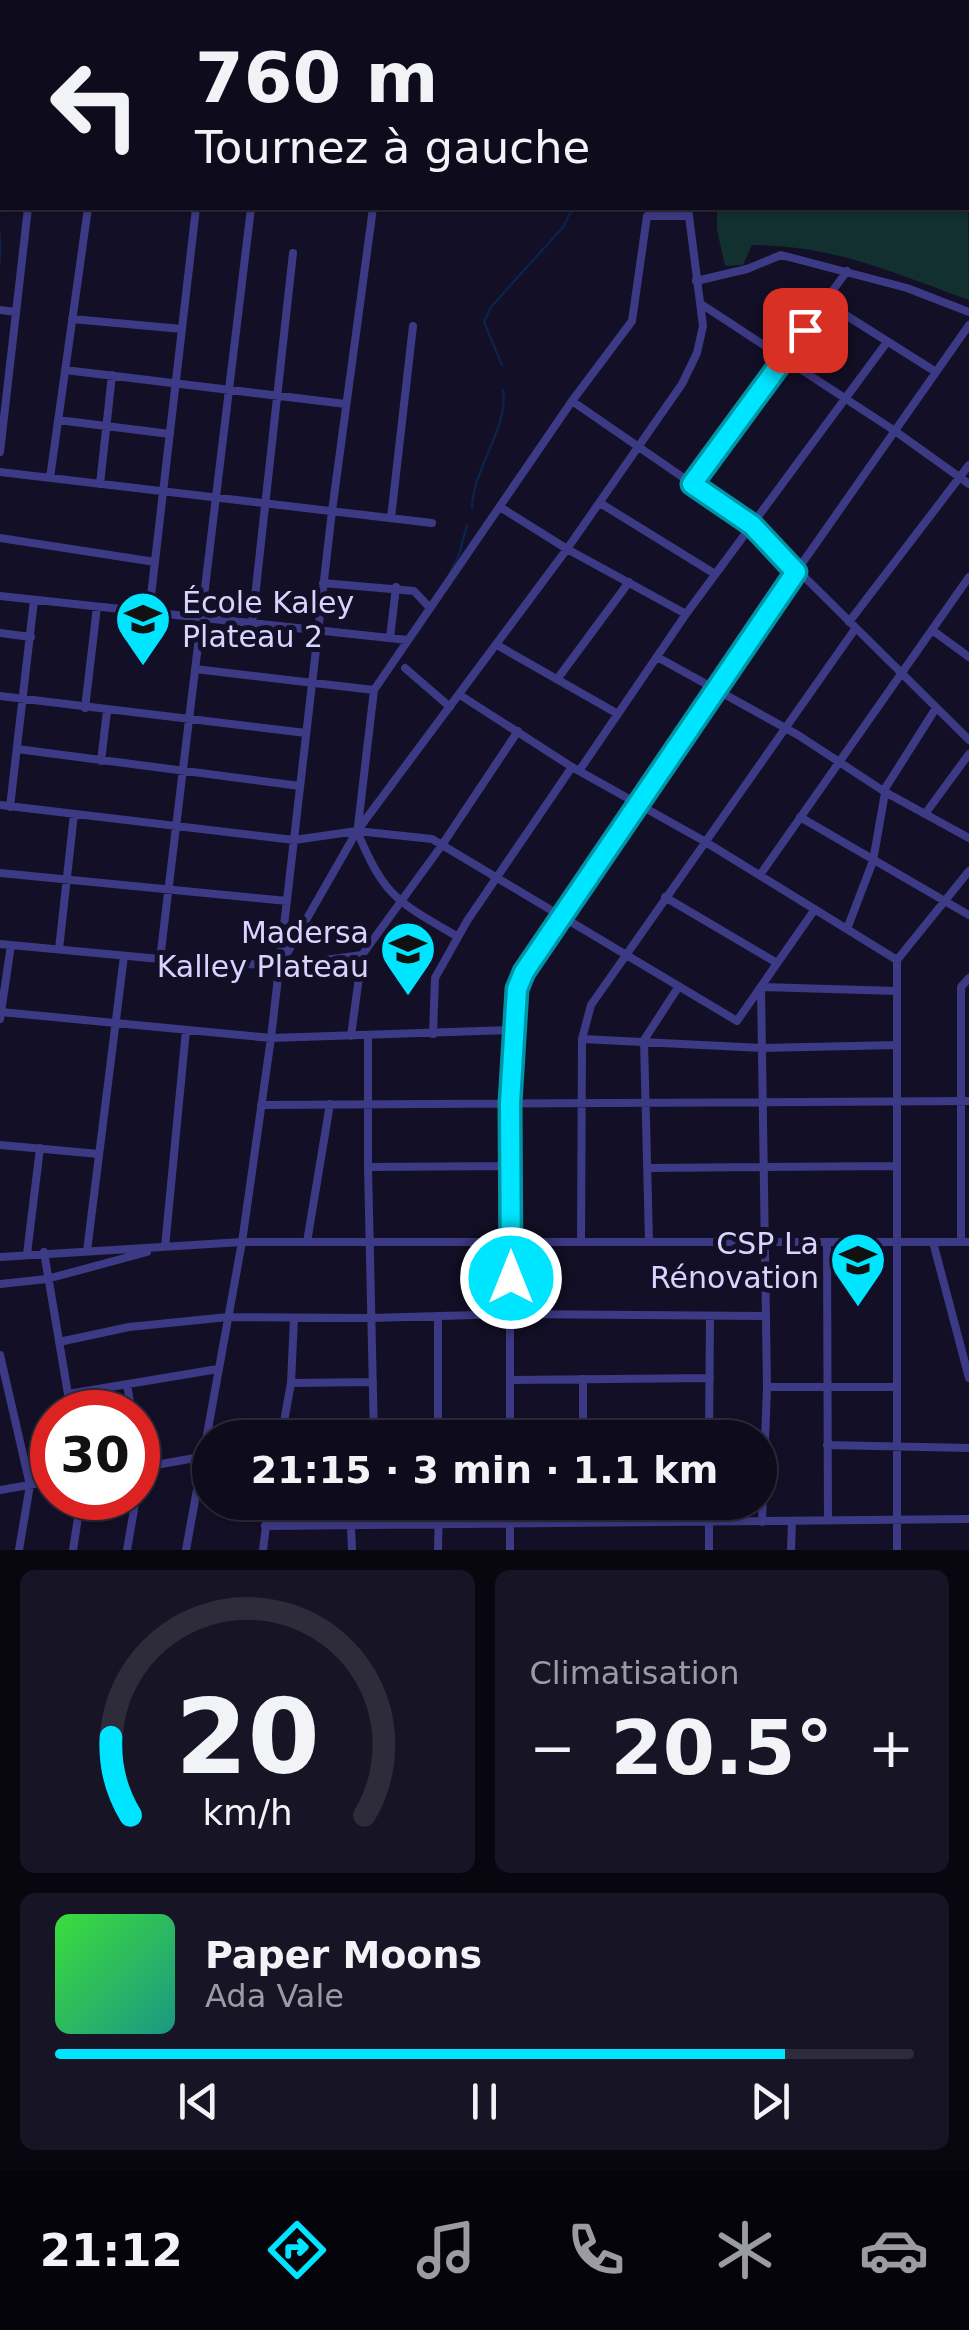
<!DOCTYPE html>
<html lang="fr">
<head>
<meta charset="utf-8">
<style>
  :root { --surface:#0e0b1c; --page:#171425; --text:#f1f3f6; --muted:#9b9ba3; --line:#2e2b3b; --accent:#00e5ff }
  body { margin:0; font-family:"DejaVu Sans",sans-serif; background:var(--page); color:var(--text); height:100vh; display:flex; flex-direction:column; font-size:38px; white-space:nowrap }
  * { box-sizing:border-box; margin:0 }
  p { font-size:32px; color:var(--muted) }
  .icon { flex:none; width:55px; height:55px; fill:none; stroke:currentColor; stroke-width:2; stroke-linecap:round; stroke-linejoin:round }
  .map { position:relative; height:1550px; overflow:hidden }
  .sheet { display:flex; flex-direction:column; gap:20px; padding:20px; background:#08060f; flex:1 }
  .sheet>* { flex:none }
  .hud { position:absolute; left:0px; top:0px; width:970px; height:210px; box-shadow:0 2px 8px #0004,0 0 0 2px var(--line); background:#0e0b1c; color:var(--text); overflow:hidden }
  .speed { position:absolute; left:30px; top:1390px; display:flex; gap:20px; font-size:50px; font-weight:700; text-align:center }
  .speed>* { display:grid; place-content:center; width:130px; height:130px; border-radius:50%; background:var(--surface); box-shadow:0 2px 8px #0004,0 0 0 2px var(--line); line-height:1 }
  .speed .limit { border:15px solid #d22; background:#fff; color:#111 }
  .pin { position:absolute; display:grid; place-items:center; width:85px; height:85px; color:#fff; margin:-42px; border-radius:20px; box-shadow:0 5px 15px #0006 }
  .me { position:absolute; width:110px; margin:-55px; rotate:0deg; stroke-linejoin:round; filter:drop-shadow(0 0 8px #0008) }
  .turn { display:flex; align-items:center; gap:35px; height:210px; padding:0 30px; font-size:45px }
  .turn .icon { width:130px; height:130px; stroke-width:2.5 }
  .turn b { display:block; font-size:70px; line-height:85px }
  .big { font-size:75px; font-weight:800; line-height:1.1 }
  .sheet .card { flex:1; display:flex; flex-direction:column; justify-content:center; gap:15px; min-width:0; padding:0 35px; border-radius:15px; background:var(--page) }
  .sheet .dial { align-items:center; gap:0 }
  .dial svg { height:260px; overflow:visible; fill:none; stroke:var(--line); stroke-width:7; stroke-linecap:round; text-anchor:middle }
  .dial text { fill:var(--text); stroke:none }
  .song { display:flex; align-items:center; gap:30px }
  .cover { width:120px; height:120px; border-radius:15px; background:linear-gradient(135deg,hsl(120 70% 55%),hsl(170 70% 35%)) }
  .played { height:10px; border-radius:5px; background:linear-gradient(90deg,var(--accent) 85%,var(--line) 85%) }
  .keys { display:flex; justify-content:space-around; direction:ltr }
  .heat { display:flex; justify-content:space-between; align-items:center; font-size:55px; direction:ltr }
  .sheet .tiles { flex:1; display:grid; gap:20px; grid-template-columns:1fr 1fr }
  .card:last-child { grid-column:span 2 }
  .trip { position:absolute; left:192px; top:1420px; width:585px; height:100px; border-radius:50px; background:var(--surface); box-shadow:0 2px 8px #0004,0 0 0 2px var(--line); font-weight:800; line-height:100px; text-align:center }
  .dock { display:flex; height:160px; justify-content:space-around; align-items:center; background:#06040b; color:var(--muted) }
  .dock .icon { width:70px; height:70px }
  .dock .current { color:var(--accent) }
  .dock b { font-size:45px; color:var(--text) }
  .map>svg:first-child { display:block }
</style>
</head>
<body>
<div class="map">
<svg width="969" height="1550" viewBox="0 0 969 1550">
  <rect width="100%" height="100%" fill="#130f26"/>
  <path fill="#12302f" d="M968,188l1,112c-76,-27 -135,-55 -217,-55l-9,20 -18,1 -8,-36v-22h251z"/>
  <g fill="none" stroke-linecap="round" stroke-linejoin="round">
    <path stroke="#0c2248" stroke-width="2.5" d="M857,0l1,2
      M119,2l2,-2
      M355,2l2,-2
      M656,2l2,-2
      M947,2l1,-2
      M0,81l2,-1
      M968,126l1,1
      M0,234v28
      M502,365l-18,-43 7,-15 72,-80 10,-19
      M472,508c1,-40 37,-81 31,-118
      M449,575l10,-20 8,-30"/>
    <path stroke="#3d3a85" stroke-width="8" d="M668,0v2
      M51,2v-2
      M220,2l1,-2
      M280,2v-2
      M401,2v-2
      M0,54l2,1
      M696,281l51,-12 34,-14 126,33 62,24
      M825,302l111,70
      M701,304l194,127 74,53
      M0,310l16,2
      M72,319l110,10
      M65,370l281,34
      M572,401l180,124 217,215
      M58,420l112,14
      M0,452l28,-244
      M0,472l432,51
      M50,478l38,-270
      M100,484l12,-109
      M692,484l155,-213
      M600,503l115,71
      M500,507l67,42 119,65
      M391,518l22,-192
      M0,538l155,24
      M323,583l91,8 16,17
      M0,596l408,44
      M149,613l47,-405
      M849,622l120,-157
      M252,624l41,-371
      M932,630l37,27
      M0,633l31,4
      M390,638l6,-51
      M497,645l121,69
      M659,658l139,77 87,57 84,46
      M405,668l45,39
      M195,669l179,21
      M558,678l71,-96
      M460,695l112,72 132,74 193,119
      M0,696l306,37
      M85,708l12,-101
      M17,749l283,37
      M101,761l6,-50
      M579,771l107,-157 201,-272
      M0,805l294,35 63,-9c28,67 40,70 101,106
      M10,807l24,-207
      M925,814l44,-60
      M800,817l169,98
      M358,826l16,-136 198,-289 60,-80 15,-105h41
      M357,831l75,8 305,182 78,-112
      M0,873l287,28
      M760,875l209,-298
      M665,897l112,66
      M847,929l26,-68 13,-74 50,-79
      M0,944l160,15 120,7 82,-11
      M59,949l15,-135
      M160,959l91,-751
      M282,962l75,-131 210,-282 115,-165 15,-31 6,-27 -15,-118
      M1,1012l270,26 241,-8
      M0,1019l11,-74
      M433,1034l2,-56 32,-57 105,-154
      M351,1036l11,-81 80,-110 76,-114
      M368,1037v130l6,271
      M582,1039l180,9 135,-3
      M261,1105l708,-4
      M0,1145l99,9
      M368,1167l143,-1
      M648,1168l249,-2
      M307,1242l23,-138
      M581,1242l1,-203 9,-34 264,-376
      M649,1242l-5,-202 35,-54
      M827,1242l1,279
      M933,1242l36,136
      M961,1242v-255l8,-9
      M165,1247l21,-217
      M87,1251l37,-295
      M44,1252l27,160
      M27,1254l13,-106
      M0,1257l242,-15h727
      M0,1284l47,-5 100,-27
      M438,1316v122
      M59,1342l70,-15 99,-10 142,1 141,-4 255,2
      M0,1355l30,130 -11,65
      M583,1379v59
      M511,1380l199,-2
      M291,1383l82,-1
      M127,1385l5,27
      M767,1387h130
      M68,1394l150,-25
      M281,1438l10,-55 3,-65
      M510,1438v-335l4,-100 6,-23 276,-408 173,-247
      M709,1438l1,-121
      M138,1444l4,23 -4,23
      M827,1445l142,3
      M138,1468l63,-11
      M0,1490l52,-9
      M376,1502v23
      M510,1502v48
      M583,1502v20
      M762,1522l5,-135 -6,-400 136,4
      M265,1526l704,-7
      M351,1526l1,24
      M73,1550l8,-52
      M127,1550l9,-52
      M186,1550l56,-308 29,-204 61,-527 41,-303
      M263,1550l6,-48
      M438,1550l1,-48
      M709,1550v-48
      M791,1550l1,-29
      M897,1550v-590l72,-89"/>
  </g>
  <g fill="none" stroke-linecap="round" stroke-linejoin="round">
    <g stroke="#0095a6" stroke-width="25">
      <path id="route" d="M511,1278l-1,-175 7,-114 7,-17 272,-400 -44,-47 -60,-41 113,-154"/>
    </g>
    <use href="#route" stroke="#00e5ff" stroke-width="18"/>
  </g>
  <defs>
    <g id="school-pin" transform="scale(2.875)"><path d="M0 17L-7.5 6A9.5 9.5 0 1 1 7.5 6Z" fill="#00e5ff" stroke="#130f26"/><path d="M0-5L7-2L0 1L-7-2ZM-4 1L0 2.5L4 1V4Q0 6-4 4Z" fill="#111"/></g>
  </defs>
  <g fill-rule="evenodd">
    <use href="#school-pin" x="143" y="619"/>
    <use href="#school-pin" x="408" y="949"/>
    <use href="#school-pin" x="858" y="1260"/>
  </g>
  <g text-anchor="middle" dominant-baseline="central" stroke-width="10" stroke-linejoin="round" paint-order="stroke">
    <g font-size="30" fill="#d9d4ff" stroke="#130f26" text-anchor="end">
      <text x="182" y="602" text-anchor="start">École Kaley<tspan x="182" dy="34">Plateau 2</tspan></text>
      <text x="369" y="932">Madersa<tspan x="369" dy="34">Kalley Plateau</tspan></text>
      <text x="819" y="1243">CSP La<tspan x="819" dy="34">Rénovation</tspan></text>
    </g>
  </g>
</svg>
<div class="speed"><div class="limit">30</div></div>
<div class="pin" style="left:805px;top:330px;background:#d93025"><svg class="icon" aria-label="arrive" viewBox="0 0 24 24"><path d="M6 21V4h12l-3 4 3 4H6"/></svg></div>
<svg class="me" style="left:511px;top:1278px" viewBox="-20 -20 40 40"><circle r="17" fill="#00e5ff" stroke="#fff" stroke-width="3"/><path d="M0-11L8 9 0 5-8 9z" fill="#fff"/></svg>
<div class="trip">21:15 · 3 min · 1.1 km</div>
<div class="hud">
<div class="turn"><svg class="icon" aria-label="left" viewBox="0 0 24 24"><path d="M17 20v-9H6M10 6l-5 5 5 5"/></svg><div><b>760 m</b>Tournez à gauche</div></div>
</div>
</div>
<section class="sheet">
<div class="tiles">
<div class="card dial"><svg viewBox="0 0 100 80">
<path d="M14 69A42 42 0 1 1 86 69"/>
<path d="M14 69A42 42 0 0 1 8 45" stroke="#00e5ff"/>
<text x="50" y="56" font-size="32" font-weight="700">20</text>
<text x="50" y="72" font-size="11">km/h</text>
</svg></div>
<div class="card"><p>Climatisation</p>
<div class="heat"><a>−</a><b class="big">20.5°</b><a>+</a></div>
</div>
<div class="card">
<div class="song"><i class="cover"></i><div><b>Paper Moons</b><p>Ada Vale</p></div></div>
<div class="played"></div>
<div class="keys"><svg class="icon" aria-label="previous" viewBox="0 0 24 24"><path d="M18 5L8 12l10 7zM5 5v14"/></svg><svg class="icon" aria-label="pause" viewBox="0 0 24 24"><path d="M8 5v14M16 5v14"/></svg><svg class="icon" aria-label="next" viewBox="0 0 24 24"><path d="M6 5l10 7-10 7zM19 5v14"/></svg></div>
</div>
</div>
</section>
<nav class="dock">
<b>21:12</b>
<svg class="icon current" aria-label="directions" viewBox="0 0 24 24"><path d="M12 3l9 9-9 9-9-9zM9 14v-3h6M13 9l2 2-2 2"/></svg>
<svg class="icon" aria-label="music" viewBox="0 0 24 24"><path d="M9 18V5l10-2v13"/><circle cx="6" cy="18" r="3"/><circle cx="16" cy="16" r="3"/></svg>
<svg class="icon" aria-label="phone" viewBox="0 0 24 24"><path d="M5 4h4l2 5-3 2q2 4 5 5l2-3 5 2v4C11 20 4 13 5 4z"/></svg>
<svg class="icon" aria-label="climate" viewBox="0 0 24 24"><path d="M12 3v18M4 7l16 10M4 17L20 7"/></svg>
<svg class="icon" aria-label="car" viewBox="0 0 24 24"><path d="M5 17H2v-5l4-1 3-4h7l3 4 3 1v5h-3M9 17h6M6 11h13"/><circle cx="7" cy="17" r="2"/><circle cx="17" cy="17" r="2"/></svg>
</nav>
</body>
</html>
